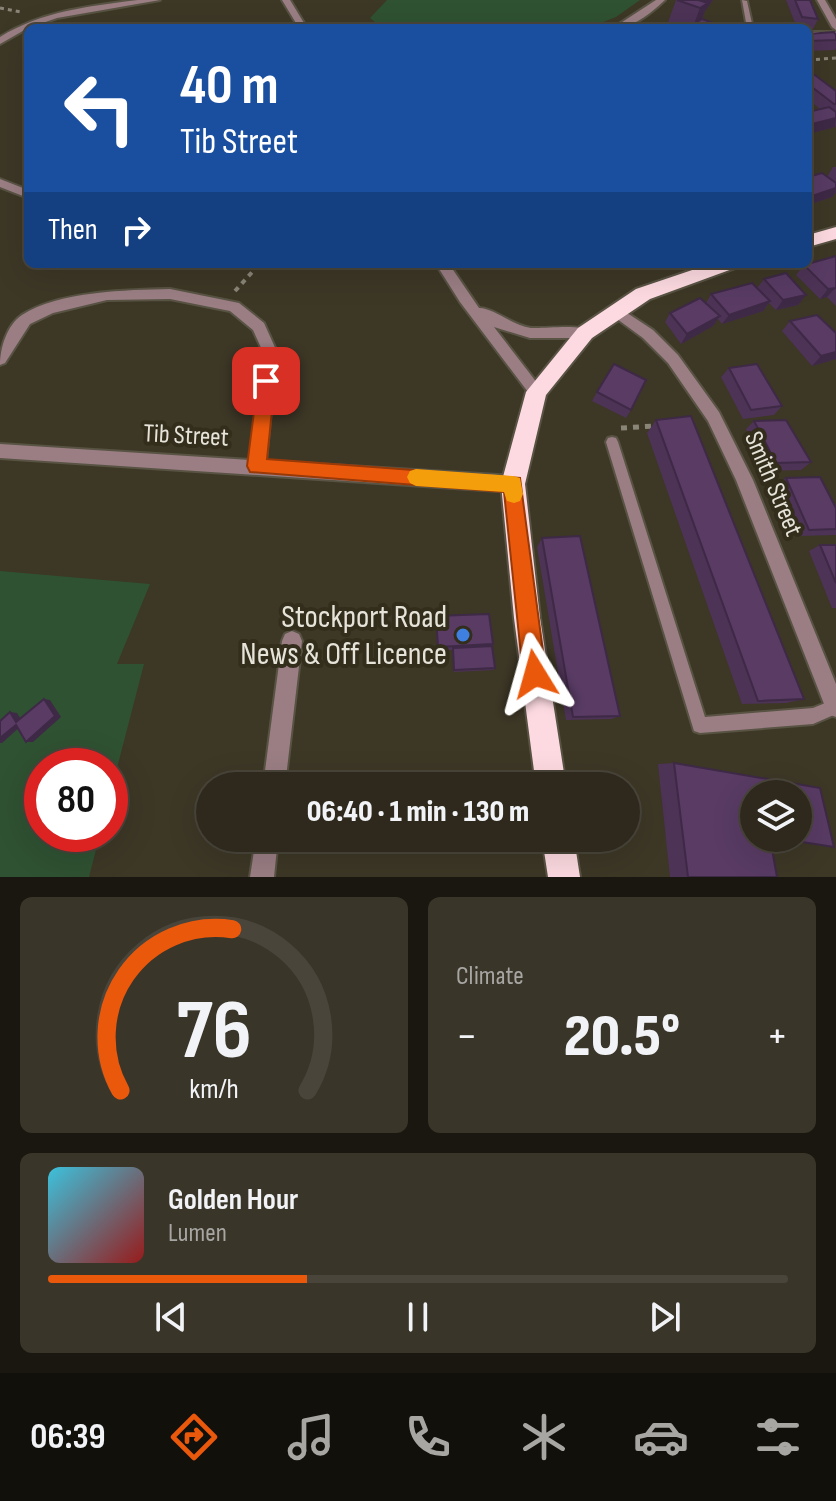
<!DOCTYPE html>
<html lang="en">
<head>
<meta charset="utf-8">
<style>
  :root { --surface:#2e291c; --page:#3a3529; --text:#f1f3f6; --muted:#a7a6a3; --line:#49453b; --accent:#ea580c }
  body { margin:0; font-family:"Sofia Sans Condensed",sans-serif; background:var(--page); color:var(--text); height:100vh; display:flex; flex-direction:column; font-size:30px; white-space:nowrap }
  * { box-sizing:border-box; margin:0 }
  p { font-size:26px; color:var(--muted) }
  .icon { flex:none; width:44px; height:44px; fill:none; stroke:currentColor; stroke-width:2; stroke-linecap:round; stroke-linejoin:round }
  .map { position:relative; height:877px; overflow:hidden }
  .panel { display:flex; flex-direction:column; gap:20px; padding:20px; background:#19170f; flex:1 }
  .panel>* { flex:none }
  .banner { position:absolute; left:24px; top:24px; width:788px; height:244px; border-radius:12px; box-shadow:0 8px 32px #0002,0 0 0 2px var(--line); background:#1a4fa0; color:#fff; overflow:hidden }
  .tools { position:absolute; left:740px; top:780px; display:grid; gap:16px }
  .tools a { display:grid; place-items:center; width:72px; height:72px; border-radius:50%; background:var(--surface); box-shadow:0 8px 32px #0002,0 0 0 2px var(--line); font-size:40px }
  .speed { position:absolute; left:24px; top:748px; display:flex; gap:16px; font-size:40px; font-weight:700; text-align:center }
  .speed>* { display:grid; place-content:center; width:104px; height:104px; border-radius:50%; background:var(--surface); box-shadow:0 8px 32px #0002,0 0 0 2px var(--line); line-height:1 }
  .speed .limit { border:12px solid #d22; background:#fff; color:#111 }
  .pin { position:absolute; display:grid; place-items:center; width:68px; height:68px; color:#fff; margin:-34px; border-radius:16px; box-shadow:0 4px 12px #0006 }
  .me { position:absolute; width:88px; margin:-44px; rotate:352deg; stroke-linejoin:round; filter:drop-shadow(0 0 6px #0008) }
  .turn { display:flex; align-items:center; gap:28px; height:168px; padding:0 24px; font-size:36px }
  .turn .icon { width:104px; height:104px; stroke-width:2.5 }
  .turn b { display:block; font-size:56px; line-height:68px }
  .then { display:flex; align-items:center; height:76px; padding:0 24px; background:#0003; gap:16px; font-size:30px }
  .big { font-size:60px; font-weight:800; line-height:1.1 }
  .panel .card { flex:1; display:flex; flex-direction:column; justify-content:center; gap:12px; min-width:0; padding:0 28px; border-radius:12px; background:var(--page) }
  .panel .dial { align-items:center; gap:0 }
  .dial svg { height:208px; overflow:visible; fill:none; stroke:var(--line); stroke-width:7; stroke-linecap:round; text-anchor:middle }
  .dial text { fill:var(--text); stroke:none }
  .song { display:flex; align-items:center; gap:24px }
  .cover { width:96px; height:96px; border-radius:12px; background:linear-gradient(135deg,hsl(190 70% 55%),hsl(0 70% 35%)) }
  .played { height:8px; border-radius:4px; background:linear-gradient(90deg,var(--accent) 35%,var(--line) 35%) }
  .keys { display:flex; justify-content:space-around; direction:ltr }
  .heat { display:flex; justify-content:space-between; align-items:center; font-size:44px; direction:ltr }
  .panel .tiles { flex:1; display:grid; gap:20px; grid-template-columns:1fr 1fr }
  .card:last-child { grid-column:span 2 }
  .trip { position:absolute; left:196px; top:772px; width:444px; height:80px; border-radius:40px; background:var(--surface); box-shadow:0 8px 32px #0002,0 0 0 2px var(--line); font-weight:800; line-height:80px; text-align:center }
  .menu { display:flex; height:128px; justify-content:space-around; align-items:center; background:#12100b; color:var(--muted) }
  .menu .icon { width:56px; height:56px }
  .menu .active { color:var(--accent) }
  .menu b { font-size:36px; color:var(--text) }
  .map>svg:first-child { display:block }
</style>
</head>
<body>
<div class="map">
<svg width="836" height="877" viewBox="0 0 836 877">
  <rect width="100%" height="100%" fill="#3d3726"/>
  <path fill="#2f5232" d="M387,0h253l-24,17 -28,11h-206l-12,-10z
    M0,571l150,13 -33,80h27l-34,131v-29h-68v68h58l-11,43h-89z"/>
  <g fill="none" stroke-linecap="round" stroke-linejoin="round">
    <g stroke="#585343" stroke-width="4">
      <path id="service" d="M742,0l5,1 6,27h-6z
        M808,32h28v4h-28z
        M612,437l4,1 2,4 87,275 108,-9 22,-9 1,15 -23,10 -113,9 -6,-2 -88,-289 2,-4z"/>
    </g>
    <g stroke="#585343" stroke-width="4">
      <path id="minor" d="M138,0h22l-103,18 -29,10 -28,16v-7c42,-26 90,-31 138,-37z
        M282,0h8l17,28h-8z
        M656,0h9c-15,14 -32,28 -52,28z
        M817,0h8l11,19v11l-4,-3z
        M0,179l28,11v8l-28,-11z
        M436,264h13l30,44c15,0 32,17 52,20 16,1 52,-5 61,5l-7,5h-55l-36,-11 50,65 -8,6 -5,-2 -71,-94z
        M170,289l69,14 25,20 13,29 -11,109 247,15 6,3 2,5 -2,5 -6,3 -513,-34v-14l250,16 13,-108 -10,-22 -23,-19 -60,-12 -63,1 -54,13 -23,11 -25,39 -5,2c0,-17 7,-40 22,-50 37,-24 105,-25 148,-26z
        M618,307l35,23 25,25 41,57 34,68 83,204v33l-8,-3 -92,-234 -28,-59 -40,-58 -25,-25 -30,-22 -2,-4 2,-4z
        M292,631l7,3 3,7 -17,145h-22l19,-145 3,-7z
        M256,838h22l-4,39h-24z"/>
    </g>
    <g stroke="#585343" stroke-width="4">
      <path id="trunk" d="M836,227v12l-28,8v-12z
        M710,264h28l-3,4 -85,31 -58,39 -46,57 -21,89 15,134 26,168h-30l-22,-168 -13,-134 25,-92 52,-64 58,-39z
        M542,838h32l6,39h-32z"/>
    </g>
    <path stroke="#898577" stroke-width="3" stroke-dasharray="4 4" stroke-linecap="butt" d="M0,8l21,4
      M808,60l28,-2"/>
    <path stroke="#898577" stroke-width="4" stroke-dasharray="5 5" stroke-linecap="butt" d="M235,291l20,-22 -3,-5"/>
    <path stroke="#898577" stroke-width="5" stroke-dasharray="6 6" stroke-linecap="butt" d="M621,428l34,-2"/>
    <use href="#service" fill="#9a7e84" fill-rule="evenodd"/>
    <use href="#minor" fill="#9a7e84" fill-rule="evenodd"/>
    <use href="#trunk" fill="#fddae1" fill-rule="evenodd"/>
  </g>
  <path fill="#4d3356" d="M676,0h37l-8,11 -3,8 25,9h-53l-7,-3z
    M786,0h24l8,19 -5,10 -16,-1z
    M808,34l28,1v13l-1,2 -27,1z
    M808,70l28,21v34l-1,2 -27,7v-22l12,-3 -12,-10z
    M833,167h3v25l-4,5 -24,8v-28h19z
    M836,256v50l-9,-9 -7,2 -24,-24 8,-10z
    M764,279l42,16 -8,10 -22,5 -7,-7 -6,8 -41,13 -4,-5 -5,7 -32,18 -16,-22 5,-9 36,-10 5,-9 46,-6z
    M790,321l46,12v26l-24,7 -30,-35z
    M729,368l53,38 -8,9 -31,4 -22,-42z
    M597,392l34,18 -5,8 -34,-17z
    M656,420l148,279 -18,4 -44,1 -95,-271z
    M754,421l57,41 -10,8 -34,1 -21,-42z
    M786,478l50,30v27l-37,1 -23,-50z
    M542,538l78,178 -9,3 -45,1 -29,-173z
    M820,545h16v63h-4l-23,-57z
    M436,616l57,28 -1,2 3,22 -2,2 -39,2 -2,-22 -15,1z
    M674,763l80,31 23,83h-107l-12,-113z"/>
  <path fill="#3e2946" d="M697,0h16l-8,11 -6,15 -5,-2 6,-16z
    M836,118l-1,9 -27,7v-9z
    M836,188v4l-4,5 -24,8 1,-8z
    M836,287l-9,10 -7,2 8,-10z
    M806,295l-8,10 -22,5 7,-10z
    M770,301l-7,10 -41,13 7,-9z
    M720,316l-7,10 -32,18 6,-10z
    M836,352v7l-24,7 9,-10z
    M44,699l6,1 11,17 -28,25h-7z
    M10,712l7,1 6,10 -7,-1z
    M16,725h6l-20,18h-2v-5z"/>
  <path fill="#593b64" stroke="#3e2946" stroke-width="2" d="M677,0h21l10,3 -8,5z
    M795,0h15l8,19 -16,-2z
    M702,19l25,9h-22l-11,-4z
    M834,32l2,3v5l-28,1v-7z
    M808,70l28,21v13h-2l-26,-20z
    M829,107l7,5v6l-28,7v-13z
    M822,173l14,10v5l-27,9 -1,-20z
    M836,256v32l-8,1 -24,-24z
    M786,273l20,22 -23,5 -19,-21z
    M752,283l18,18 -41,14 -18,-21z
    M700,298l20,18 -33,18 -17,-21z
    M817,315l19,18v19l-15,4 -31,-35z
    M614,364l32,16 -15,30 -34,-18z
    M757,364l25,42 -31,4 -22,-42z
    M691,416l113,283 -46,2 -102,-281z
    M786,420l25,42 -35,1 -22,-42z
    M820,477l16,31v21l-27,1 -23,-52z
    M580,536l40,180 -47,1 -31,-179z
    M820,545h16v38z
    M489,614l4,30 -55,3 -2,-31z
    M492,646l3,22 -41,2 -1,-22z
    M44,699l11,17 -29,26 -10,-17 -16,13v-17l10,-9 6,10z
    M674,763l146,25 14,59 -57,-9h21v-44h-44v44h16l7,39h-89z"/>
  <path fill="#ea580c" stroke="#983908" stroke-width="2" d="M266,374l9,7 -8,78 253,19 26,196 -3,8 -8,3 -8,-3 -4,-8 -19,-182 -254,-20 -3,-6 11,-85z"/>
  <path fill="#f59e0b" d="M416,469l97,7 7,2 3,16 -3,7 -6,2 -7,-2 -3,-9 -88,-6 -6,-3 -3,-6 3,-6z"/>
  <circle fill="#3f7fe0" stroke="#332d1c" stroke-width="3" cx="463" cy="635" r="8"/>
  <g text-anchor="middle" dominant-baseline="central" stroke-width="8" stroke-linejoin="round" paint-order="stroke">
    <g font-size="26" fill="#e6e3d9" stroke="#332d1c">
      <text transform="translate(186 436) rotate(3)">Tib Street</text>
      <text transform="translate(773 484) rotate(67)">Smith Street</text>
    </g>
    <g font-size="32" fill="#e6e3d9" stroke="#332d1c" text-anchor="end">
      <text x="447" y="617">Stockport Road<tspan x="447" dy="37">News &amp; Off Licence</tspan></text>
    </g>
  </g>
</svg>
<div class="tools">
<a><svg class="icon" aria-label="layers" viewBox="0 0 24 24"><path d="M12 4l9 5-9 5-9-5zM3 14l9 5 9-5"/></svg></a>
</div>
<div class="speed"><div class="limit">80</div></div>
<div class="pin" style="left:266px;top:381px;background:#d93025"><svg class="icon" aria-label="arrive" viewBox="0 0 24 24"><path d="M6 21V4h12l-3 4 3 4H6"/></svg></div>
<svg class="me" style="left:535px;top:674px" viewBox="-20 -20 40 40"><path d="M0-17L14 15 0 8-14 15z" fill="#ea580c" stroke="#fff" stroke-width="4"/></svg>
<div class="trip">06:40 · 1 min · 130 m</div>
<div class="banner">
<div class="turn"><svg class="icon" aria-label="left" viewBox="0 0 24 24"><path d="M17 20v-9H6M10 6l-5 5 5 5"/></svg><div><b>40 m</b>Tib Street</div></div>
<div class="then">Then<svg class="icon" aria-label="right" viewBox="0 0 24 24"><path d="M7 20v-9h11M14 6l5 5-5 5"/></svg></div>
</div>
</div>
<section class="panel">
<div class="tiles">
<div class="card dial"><svg viewBox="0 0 100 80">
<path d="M14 69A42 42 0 1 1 86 69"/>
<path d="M14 69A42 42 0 0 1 57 7" stroke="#ea580c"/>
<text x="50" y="56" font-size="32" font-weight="700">76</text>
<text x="50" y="72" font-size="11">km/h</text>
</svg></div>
<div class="card"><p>Climate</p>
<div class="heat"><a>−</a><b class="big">20.5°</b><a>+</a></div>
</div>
<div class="card">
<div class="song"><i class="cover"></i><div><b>Golden Hour</b><p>Lumen</p></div></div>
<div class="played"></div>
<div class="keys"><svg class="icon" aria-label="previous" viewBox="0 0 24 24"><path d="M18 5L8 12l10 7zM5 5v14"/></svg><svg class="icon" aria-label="pause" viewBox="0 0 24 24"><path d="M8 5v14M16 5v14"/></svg><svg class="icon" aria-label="next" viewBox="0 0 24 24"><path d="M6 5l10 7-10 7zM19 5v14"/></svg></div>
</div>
</div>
</section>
<nav class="menu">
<b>06:39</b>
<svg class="icon active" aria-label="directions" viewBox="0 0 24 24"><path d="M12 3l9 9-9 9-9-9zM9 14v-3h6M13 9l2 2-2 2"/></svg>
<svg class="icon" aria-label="music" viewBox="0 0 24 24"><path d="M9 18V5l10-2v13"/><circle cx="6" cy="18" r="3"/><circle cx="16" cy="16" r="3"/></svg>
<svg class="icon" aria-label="phone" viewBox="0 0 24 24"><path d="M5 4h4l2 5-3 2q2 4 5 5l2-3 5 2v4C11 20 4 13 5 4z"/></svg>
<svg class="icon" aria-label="climate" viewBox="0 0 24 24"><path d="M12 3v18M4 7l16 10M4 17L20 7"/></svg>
<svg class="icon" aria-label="car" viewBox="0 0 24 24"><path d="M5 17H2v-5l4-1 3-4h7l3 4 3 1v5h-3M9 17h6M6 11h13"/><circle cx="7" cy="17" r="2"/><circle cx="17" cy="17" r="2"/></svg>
<svg class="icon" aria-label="filters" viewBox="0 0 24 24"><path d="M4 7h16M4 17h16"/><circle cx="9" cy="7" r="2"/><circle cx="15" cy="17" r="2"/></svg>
</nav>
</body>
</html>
